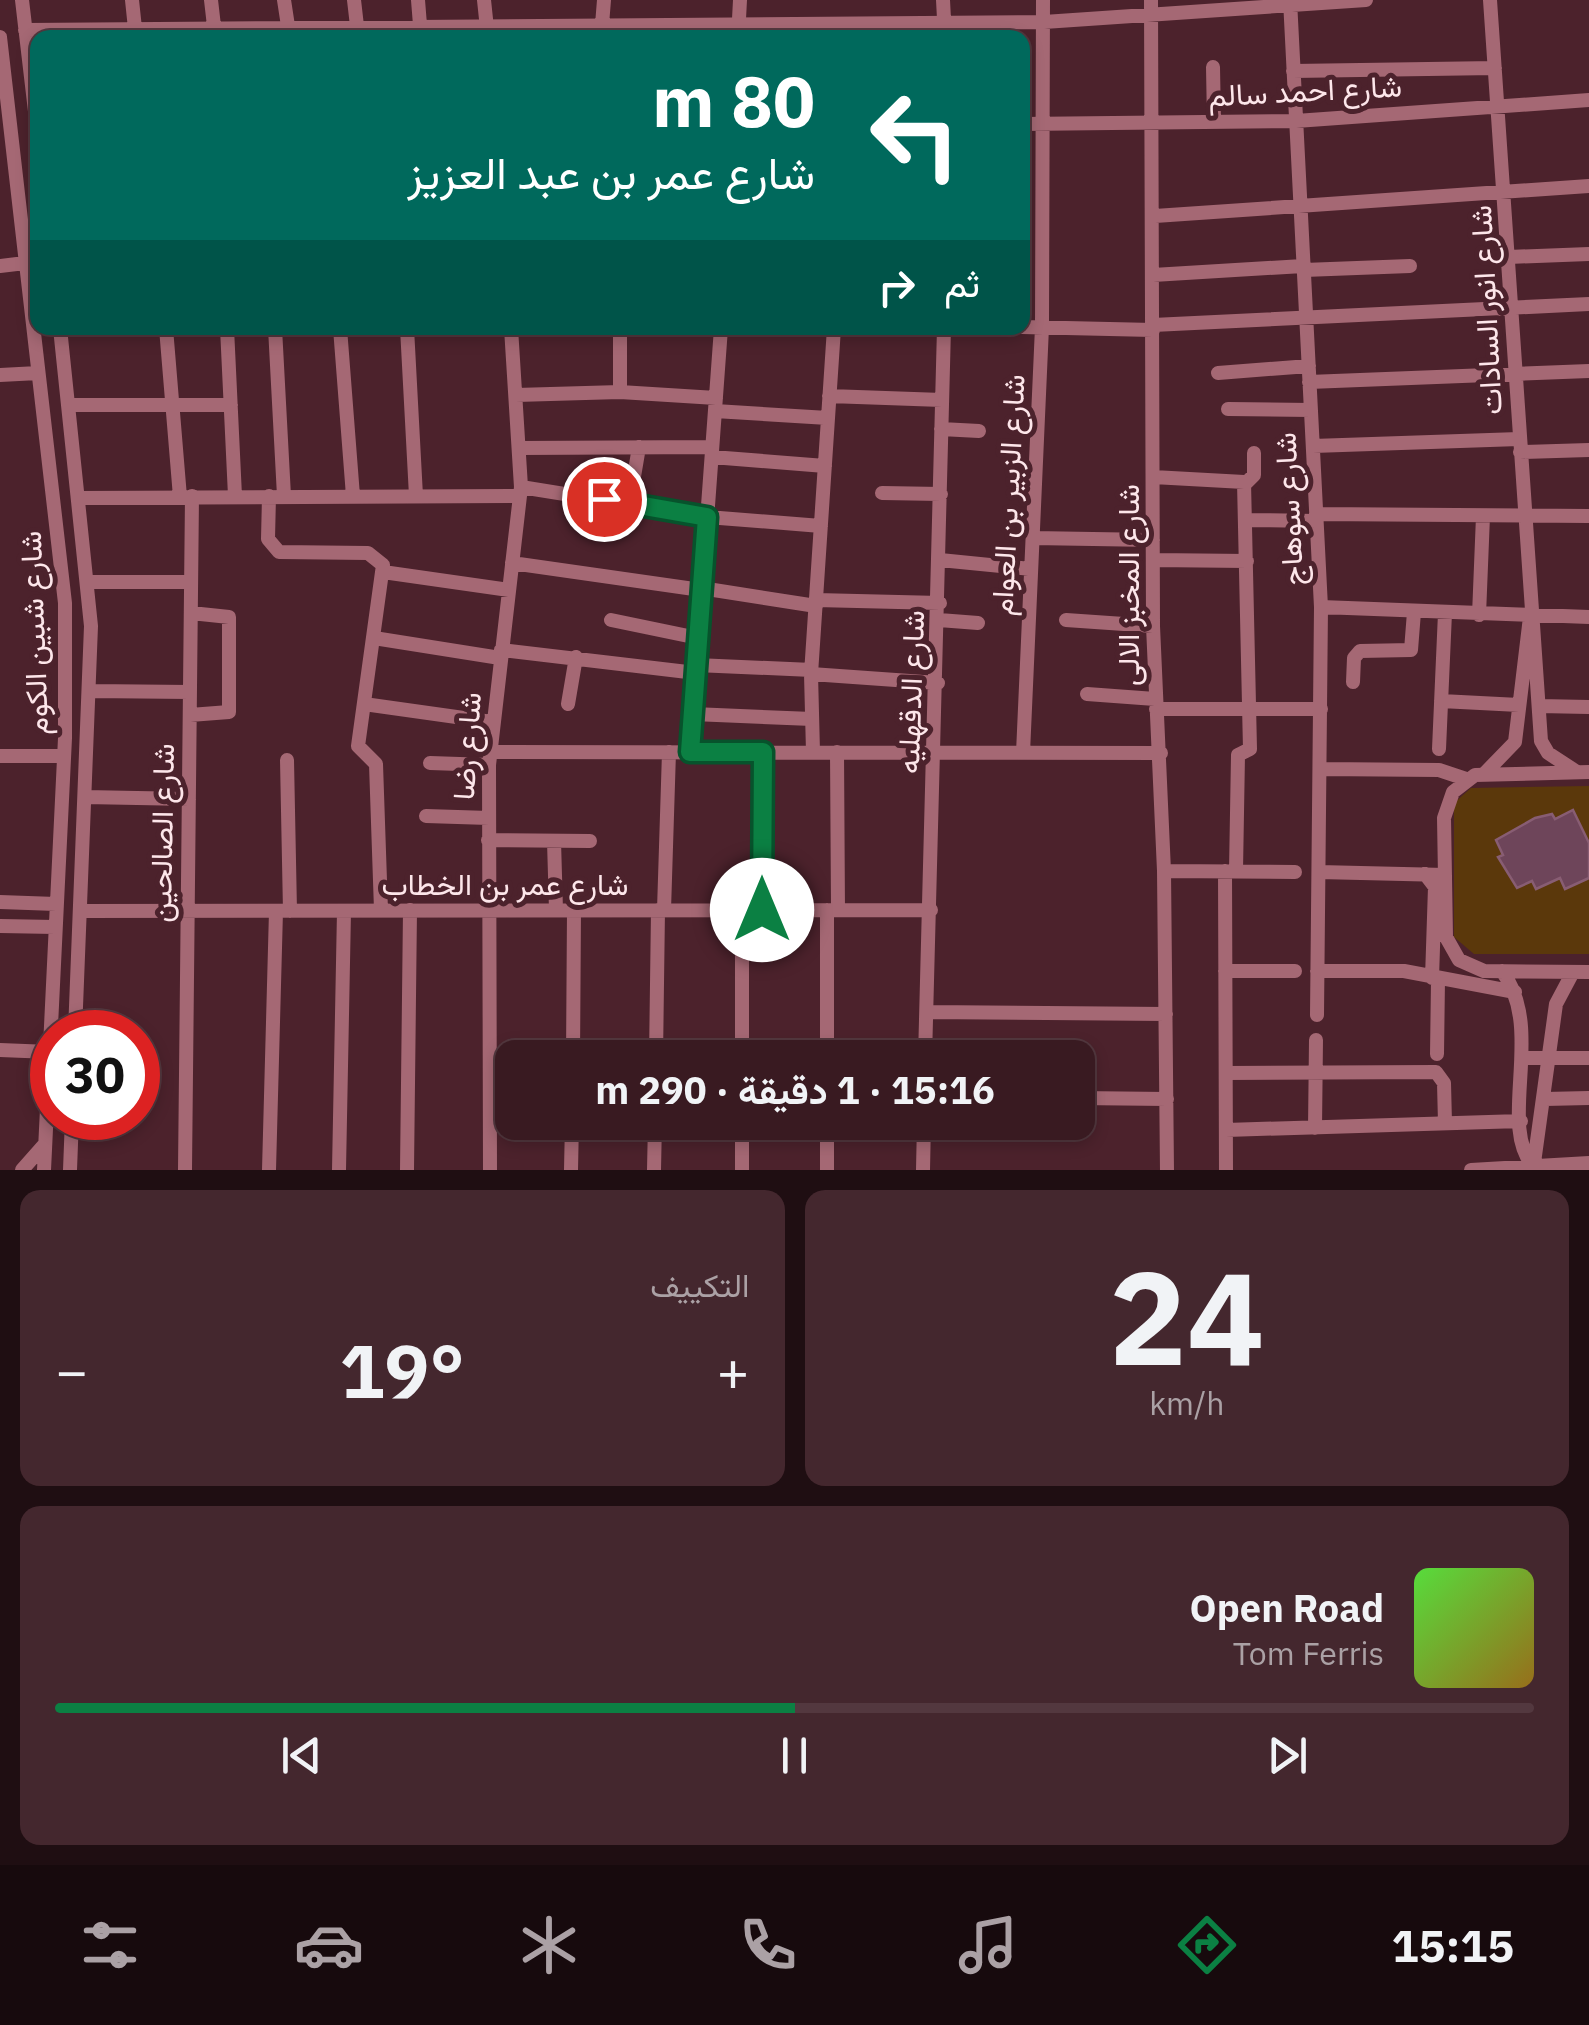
<!DOCTYPE html>
<html lang="ar">
<head>
<meta charset="utf-8">
<style>
  :root { --surface:#391a21; --page:#44272e; --text:#f1f3f6; --muted:#aba1a5; --line:#53383f; --accent:#0b8043 }
  body { margin:0; font-family:"IBM Plex Sans",Vazirmatn,sans-serif; background:var(--page); color:var(--text); direction:rtl; height:100vh; display:flex; flex-direction:column; font-size:38px; white-space:nowrap }
  * { box-sizing:border-box; margin:0 }
  p { font-size:32px; color:var(--muted) }
  .icon { flex:none; width:55px; height:55px; fill:none; stroke:currentColor; stroke-width:2; stroke-linecap:round; stroke-linejoin:round }
  .map { position:relative; height:1170px; overflow:hidden; direction:ltr }
  .drawer { display:flex; flex-direction:column; gap:20px; padding:20px; background:#1f0e12; flex:1 }
  .drawer>* { flex:none }
  .hud { position:absolute; left:30px; top:30px; width:1000px; height:305px; border-radius:20px; box-shadow:0 5px 15px #0003,0 0 0 2px var(--line); direction:rtl; background:#00695c; color:#fff; overflow:hidden }
  .speed { position:absolute; left:30px; top:1010px; display:flex; gap:20px; font-size:50px; font-weight:700; text-align:center }
  .speed>* { display:grid; place-content:center; width:130px; height:130px; border-radius:50%; background:var(--surface); box-shadow:0 5px 15px #0003,0 0 0 2px var(--line); line-height:1 }
  .speed .limit { border:15px solid #d22; background:#fff; color:#111 }
  .pin { position:absolute; display:grid; place-items:center; width:85px; height:85px; color:#fff; margin:-42px; border:5px solid #fff; border-radius:50%; box-shadow:0 2px 10px #0007 }
  .me { position:absolute; width:110px; margin:-55px; rotate:0deg; stroke-linejoin:round; filter:drop-shadow(0 0 8px #0008) }
  .turn { display:flex; align-items:center; gap:35px; height:210px; padding:0 50px; font-size:45px }
  .turn .icon { width:130px; height:130px; stroke-width:2.5 }
  .turn b { display:block; font-size:70px; line-height:85px }
  .then { display:flex; align-items:center; height:95px; padding:0 50px; background:#0003; gap:20px; font-size:38px }
  .big { font-size:75px; font-weight:700; line-height:1.1 }
  .drawer .card { flex:1; display:flex; flex-direction:column; justify-content:center; gap:15px; min-width:0; padding:0 35px; border-radius:20px; background:var(--page) }
  .drawer .dial { align-items:center; gap:0 }
  .dial b { font-size:130px; line-height:1 }
  .song { display:flex; align-items:center; gap:30px }
  .cover { width:120px; height:120px; border-radius:15px; background:linear-gradient(135deg,hsl(110 70% 55%),hsl(40 70% 35%)) }
  .played { height:10px; border-radius:5px; background:linear-gradient(90deg,var(--accent) 50%,var(--line) 50%) }
  .keys { display:flex; justify-content:space-around; direction:ltr }
  .heat { display:flex; justify-content:space-between; align-items:center; font-size:55px; direction:ltr }
  .drawer .tiles { flex:1; display:grid; gap:20px; grid-template-columns:1fr 1fr }
  .card:last-child { grid-column:span 2 }
  .trip { position:absolute; left:495px; top:1040px; width:600px; height:100px; border-radius:20px; background:var(--surface); box-shadow:0 5px 15px #0003,0 0 0 2px var(--line); font-weight:700; line-height:100px; text-align:center; direction:rtl }
  .menu { display:flex; height:160px; justify-content:space-around; align-items:center; background:#170a0d; color:var(--muted) }
  .menu .icon { width:70px; height:70px }
  .menu .selected { color:var(--accent) }
  .menu b { font-size:45px; color:var(--text) }
  .map>svg:first-child { display:block }
</style>
</head>
<body>
<div class="map">
<svg width="1589" height="1170" viewBox="0 0 1589 1170">
  <rect width="100%" height="100%" fill="#4c222c"/>
  <path fill="#5b380b" d="M1589,786v168h-115l-20,-17v-134l17,-15z"/>
  <path fill="#6e455a" stroke="#885d73" stroke-width="2.5" d="M1573,810l16,33v35l-24,11 -5,-11 -24,11 -4,-8 -15,7 -19,-31 5,-2 -7,-15 39,-22 17,-4 3,5z"/>
  <g fill="none" stroke-linecap="round" stroke-linejoin="round">
    <path stroke="#a56874" stroke-width="14" d="M22,0l16,137
      M132,0l4,38
      M211,0l3,26
      M284,0l4,26
      M354,0l3,26
      M418,0l2,25
      M484,0l4,38
      M943,0l2,38
      M1151,0l2,626 11,245 3,299
      M1290,0l31,607 -4,408
      M1490,0l51,741 7,12 29,19
      M602,25l2,-25
      M25,30l1019,-8 322,-22
      M0,37l65,566v135l-21,432
      M738,38l2,-38
      M1213,67l1,55
      M1293,71l202,-3
      M1022,124l274,-3 293,-21
      M1155,216l434,-30
      M1509,257l80,-3
      M0,266l25,-3
      M1304,270l106,-4
      M1153,275l150,-9
      M1153,325l436,-21
      M1022,327l131,3
      M60,328l31,298 -16,406
      M166,328l14,169
      M227,328l8,168
      M275,328l9,168
      M340,328l13,168
      M407,328l9,168
      M620,328v64
      M1218,373l91,-7
      M0,375l38,-2
      M1309,382l280,-11
      M516,395l104,-3 96,6
      M829,396l113,4
      M69,405h162
      M1228,409l83,1
      M715,411l113,7
      M941,429l38,2
      M1313,446l206,-7
      M520,448l192,-1
      M1520,452l69,-2
      M712,457l113,9
      M1153,477l91,5 6,267 -12,6 -2,116
      M1245,484l9,-9v-22
      M521,487l186,30 114,9
      M882,493l59,1
      M269,496l-1,43 11,13 89,1 15,12 -25,181 18,18 5,146
      M79,498l441,-2
      M629,506l10,-59
      M1316,514l273,2
      M1246,520l70,1
      M1033,538l120,2
      M940,560l91,9
      M1153,560l94,1
      M512,563l189,27
      M383,572l126,18
      M87,582h104
      M701,588l115,18
      M816,600l124,3
      M1321,607l268,10
      M1479,615l4,-99
      M611,620l87,18
      M939,620l39,3
      M1066,620l87,6
      M374,638l126,20
      M501,650l195,23
      M696,665l116,5
      M811,674l127,9
      M1353,682l1,-24 6,-7 51,-1 3,-38
      M90,691l100,1
      M1087,694l68,5
      M1441,701l78,4
      M364,704l128,18
      M568,704l8,-47
      M1539,706l50,1
      M1156,709h165
      M693,714l119,5
      M190,715l39,-3v-95l-38,-4
      M1439,749l6,-136
      M490,752l671,1
      M690,752l31,-424
      M813,752l-2,-78 23,-346
      M837,752l1,158
      M1023,753l19,-426 1,-327
      M0,756h64
      M287,760l3,151
      M430,763l59,2
      M1320,769l119,1 27,9
      M1589,772l-114,3 -22,17 -9,26 2,119 13,23 25,11 105,1
      M1484,774l31,-32 15,-125
      M85,797l104,2
      M426,816l63,2
      M488,840l102,1
      M554,841l2,69
      M1164,871l131,1
      M1225,871l1,299
      M1319,872l126,3
      M1425,874l10,13 -3,91
      M0,902l56,2
      M664,910l5,-158
      M742,910v148
      M762,910l1,-158
      M827,910v148
      M80,911l851,-1
      M0,926l55,1
      M1225,971h70
      M1317,971h87l111,21
      M1502,971c44,58 -5,153 31,195
      M927,1012l239,2
      M0,1050l50,2
      M1437,1054l1,-74
      M573,1058l1,-148
      M656,1058l2,-148
      M925,1058l19,-730
      M1522,1058h67
      M1226,1073l210,-1 8,11 1,40
      M1078,1098l89,1
      M1545,1099l44,-1
      M742,1122v48
      M827,1122v48
      M1315,1128l1,-88
      M1226,1130l295,-9
      M22,1170l23,-26
      M70,1170l2,-52
      M185,1170l7,-674
      M269,1170l7,-259
      M339,1170l5,-259
      M407,1170l3,-260
      M490,1170l-1,-405 32,-278 -10,-159
      M571,1170l1,-48
      M654,1170l1,-48
      M923,1170l1,-48
      M1471,1170l118,-7
      M1533,1170l23,-166 17,-32"/>
  </g>
  <g fill="none" stroke-linecap="round" stroke-linejoin="round">
    <g stroke="#07532c" stroke-width="25">
      <path id="route" d="M604,499l103,18 -17,235h73l-1,158"/>
    </g>
    <use href="#route" stroke="#0b8043" stroke-width="18"/>
  </g>
  <g text-anchor="middle" dominant-baseline="central" stroke-width="10" stroke-linejoin="round" paint-order="stroke">
    <g font-size="30" fill="#fde6ea" stroke="#4c222c">
      <text transform="translate(1305 90) rotate(-3)">شارع احمد سالم</text>
      <text transform="translate(1485 310) rotate(-93)">شارع انور السادات</text>
      <text transform="translate(1007 495) rotate(-87)">شارع الزبير بن العوام</text>
      <text transform="translate(1288 509) rotate(-93)">شارع سوهاج</text>
      <text transform="translate(1127 585) rotate(-90)">شارع المخبز الالى</text>
      <text transform="translate(33 633) rotate(-92)">شارع شبين الكوم</text>
      <text transform="translate(910 692) rotate(-88)">شارع الدقهليه</text>
      <text transform="translate(466 746) rotate(-86)">شارع رضا</text>
      <text transform="translate(161 833) rotate(-89)">شارع الصالحين</text>
      <text x="505" y="883">شارع عمر بن الخطاب</text>
    </g>
  </g>
</svg>
<div class="speed"><div class="limit">30</div></div>
<div class="pin" style="left:604px;top:499px;background:#d93025"><svg class="icon" aria-label="arrive" viewBox="0 0 24 24"><path d="M6 21V4h12l-3 4 3 4H6"/></svg></div>
<svg class="me" style="left:762px;top:910px" viewBox="-20 -20 40 40"><circle r="19" fill="#fff"/><path d="M0-13L10 11 0 6-10 11z" fill="#0b8043"/></svg>
<div class="trip">15:16 · 1 دقيقة · 290 m</div>
<div class="hud">
<div class="turn"><svg class="icon" aria-label="left" viewBox="0 0 24 24"><path d="M17 20v-9H6M10 6l-5 5 5 5"/></svg><div><b>80 m</b>شارع عمر بن عبد العزيز</div></div>
<div class="then">ثم<svg class="icon" aria-label="right" viewBox="0 0 24 24"><path d="M7 20v-9h11M14 6l5 5-5 5"/></svg></div>
</div>
</div>
<section class="drawer">
<div class="tiles">
<div class="card dial"><b>24</b><p>km/h</p></div>
<div class="card"><p>التكييف</p>
<div class="heat"><a>−</a><b class="big">19°</b><a>+</a></div>
</div>
<div class="card">
<div class="song"><i class="cover"></i><div><b>Open Road</b><p>Tom Ferris</p></div></div>
<div class="played"></div>
<div class="keys"><svg class="icon" aria-label="previous" viewBox="0 0 24 24"><path d="M18 5L8 12l10 7zM5 5v14"/></svg><svg class="icon" aria-label="pause" viewBox="0 0 24 24"><path d="M8 5v14M16 5v14"/></svg><svg class="icon" aria-label="next" viewBox="0 0 24 24"><path d="M6 5l10 7-10 7zM19 5v14"/></svg></div>
</div>
</div>
</section>
<nav class="menu">
<b>15:15</b>
<svg class="icon selected" aria-label="directions" viewBox="0 0 24 24"><path d="M12 3l9 9-9 9-9-9zM9 14v-3h6M13 9l2 2-2 2"/></svg>
<svg class="icon" aria-label="music" viewBox="0 0 24 24"><path d="M9 18V5l10-2v13"/><circle cx="6" cy="18" r="3"/><circle cx="16" cy="16" r="3"/></svg>
<svg class="icon" aria-label="phone" viewBox="0 0 24 24"><path d="M5 4h4l2 5-3 2q2 4 5 5l2-3 5 2v4C11 20 4 13 5 4z"/></svg>
<svg class="icon" aria-label="climate" viewBox="0 0 24 24"><path d="M12 3v18M4 7l16 10M4 17L20 7"/></svg>
<svg class="icon" aria-label="car" viewBox="0 0 24 24"><path d="M5 17H2v-5l4-1 3-4h7l3 4 3 1v5h-3M9 17h6M6 11h13"/><circle cx="7" cy="17" r="2"/><circle cx="17" cy="17" r="2"/></svg>
<svg class="icon" aria-label="filters" viewBox="0 0 24 24"><path d="M4 7h16M4 17h16"/><circle cx="9" cy="7" r="2"/><circle cx="15" cy="17" r="2"/></svg>
</nav>
</body>
</html>
